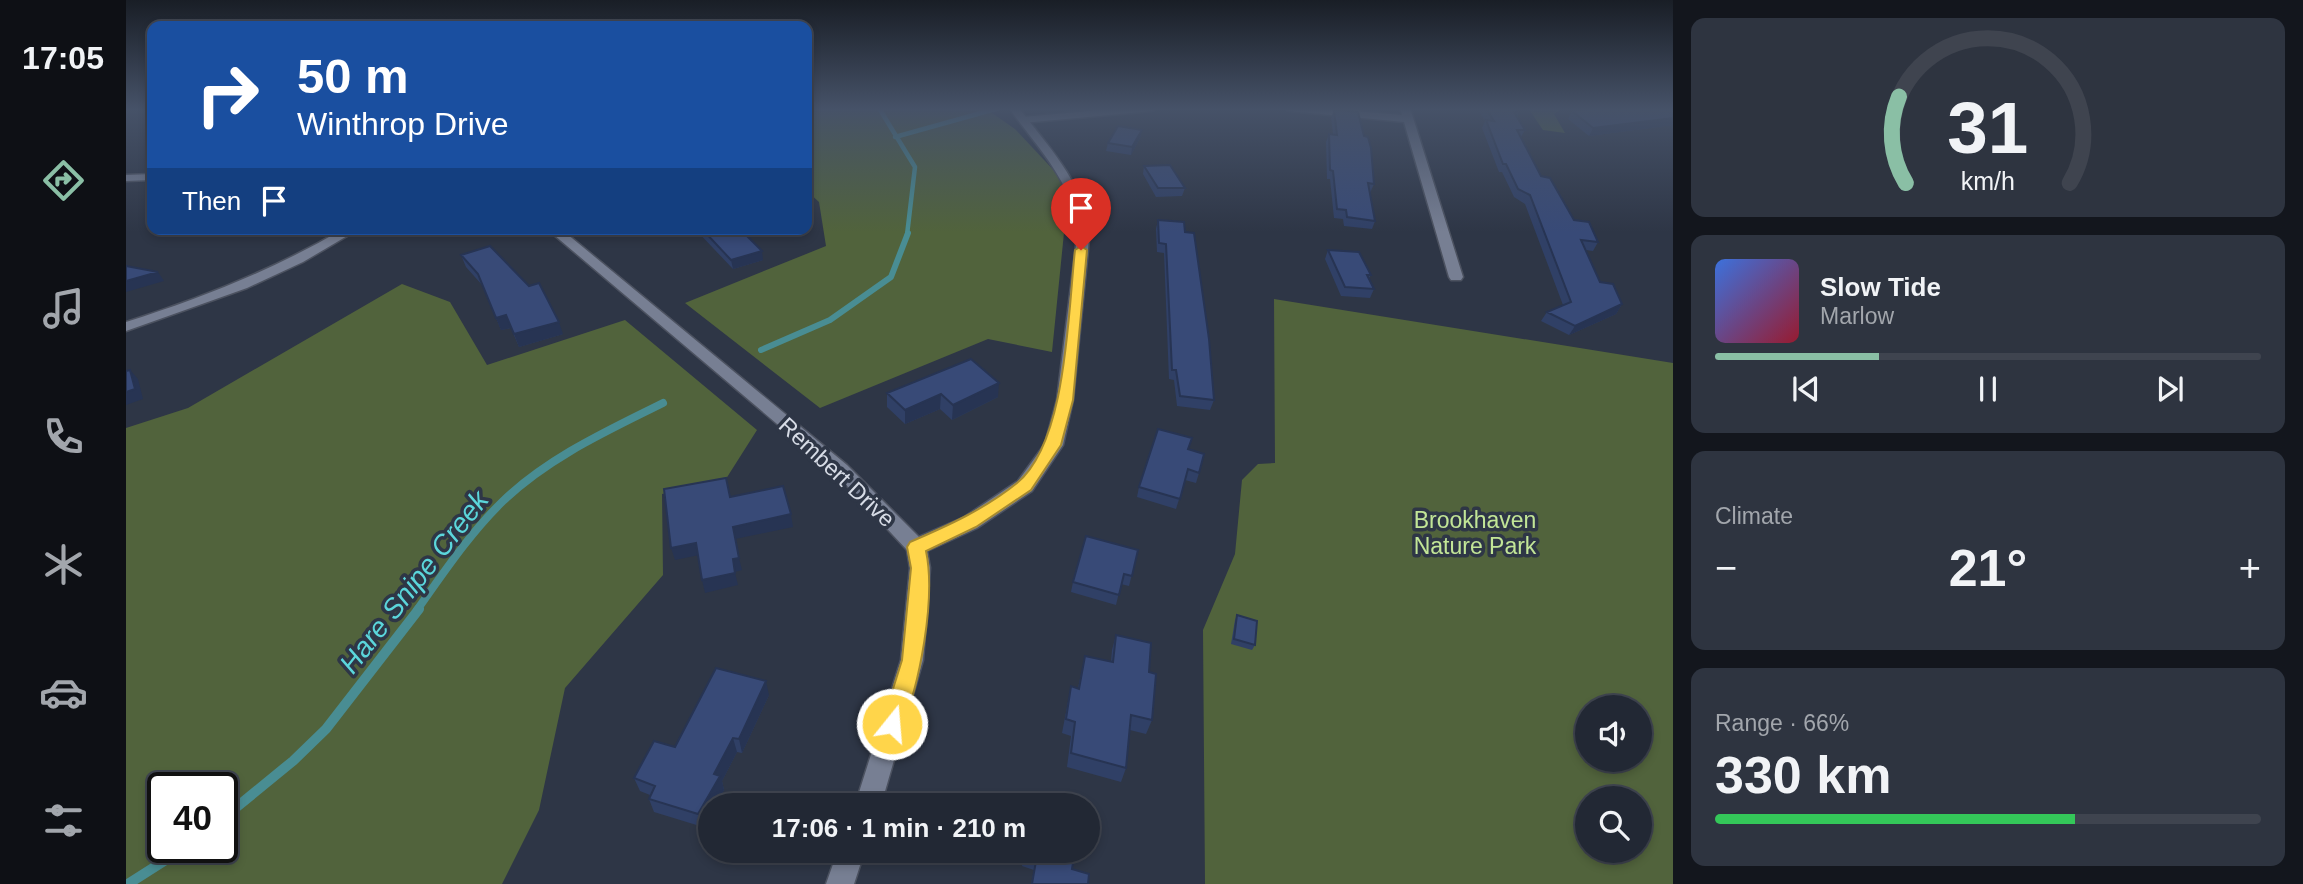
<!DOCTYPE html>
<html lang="en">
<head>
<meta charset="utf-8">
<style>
  :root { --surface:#222834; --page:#2e3440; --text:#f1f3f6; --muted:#a2a6ac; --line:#3f444f; --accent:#8abfa5 }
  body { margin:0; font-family:Helvetica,sans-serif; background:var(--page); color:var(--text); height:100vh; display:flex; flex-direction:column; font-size:26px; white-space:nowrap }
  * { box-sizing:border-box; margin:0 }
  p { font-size:23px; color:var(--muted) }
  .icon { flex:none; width:38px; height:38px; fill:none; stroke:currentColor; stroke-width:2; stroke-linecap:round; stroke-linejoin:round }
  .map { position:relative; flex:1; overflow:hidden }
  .drawer { display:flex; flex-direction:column; gap:18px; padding:18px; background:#13161d; width:630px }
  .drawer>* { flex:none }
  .guide { position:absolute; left:21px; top:21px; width:665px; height:214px; border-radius:14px; box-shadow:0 4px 10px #0003,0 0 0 2px var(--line); background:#1a4fa0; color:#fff; overflow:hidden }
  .buttons { position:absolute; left:1449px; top:695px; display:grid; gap:14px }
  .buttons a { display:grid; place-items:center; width:77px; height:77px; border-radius:50%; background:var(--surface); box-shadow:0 4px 10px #0003,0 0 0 2px var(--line); font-size:35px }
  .speed { position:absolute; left:21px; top:772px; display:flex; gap:14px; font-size:35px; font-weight:700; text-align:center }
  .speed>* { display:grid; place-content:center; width:91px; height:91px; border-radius:50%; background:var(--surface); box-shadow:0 4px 10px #0003,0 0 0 2px var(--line); line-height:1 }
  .speed .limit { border:4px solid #111; border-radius:10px; background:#fff; color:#111 }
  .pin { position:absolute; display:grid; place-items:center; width:60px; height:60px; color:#fff; margin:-72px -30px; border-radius:50% 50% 50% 0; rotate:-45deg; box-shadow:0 0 7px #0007 }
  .pin .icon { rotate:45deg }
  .me { position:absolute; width:77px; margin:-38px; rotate:17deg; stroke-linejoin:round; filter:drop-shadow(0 0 5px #0008) }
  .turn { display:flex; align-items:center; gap:24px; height:147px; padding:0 35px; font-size:32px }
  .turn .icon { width:91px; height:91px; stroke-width:2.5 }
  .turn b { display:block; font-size:49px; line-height:60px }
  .then { display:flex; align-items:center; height:66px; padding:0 35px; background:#0003; gap:14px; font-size:26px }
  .big { font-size:52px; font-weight:800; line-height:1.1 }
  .drawer .tile { flex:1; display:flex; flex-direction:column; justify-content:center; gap:10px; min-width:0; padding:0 24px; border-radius:14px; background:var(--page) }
  .drawer .dial { align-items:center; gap:0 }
  .dial svg { height:182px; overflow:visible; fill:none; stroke:var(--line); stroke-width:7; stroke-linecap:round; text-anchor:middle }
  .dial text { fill:var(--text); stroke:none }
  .song { display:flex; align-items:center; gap:21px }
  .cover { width:84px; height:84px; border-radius:10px; background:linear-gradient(135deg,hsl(220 70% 55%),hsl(350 70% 35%)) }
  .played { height:7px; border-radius:4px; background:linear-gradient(90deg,var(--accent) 30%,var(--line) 30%) }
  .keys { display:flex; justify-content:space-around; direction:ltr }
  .heat { display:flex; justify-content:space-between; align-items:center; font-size:38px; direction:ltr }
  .charge { height:10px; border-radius:5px; background:linear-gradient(90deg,#34c759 66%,var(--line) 0) }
  .trip { position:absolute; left:572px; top:793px; width:402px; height:70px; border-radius:35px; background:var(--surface); box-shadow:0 4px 10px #0003,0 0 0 2px var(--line); font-weight:800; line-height:70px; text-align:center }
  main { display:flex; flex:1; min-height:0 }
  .tab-bar { display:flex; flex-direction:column; width:126px; justify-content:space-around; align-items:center; background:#0e1015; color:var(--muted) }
  .tab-bar .icon { width:49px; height:49px }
  .tab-bar .active { color:var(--accent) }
  .tab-bar b { font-size:32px; color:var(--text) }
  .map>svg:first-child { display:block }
</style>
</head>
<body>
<main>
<nav class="tab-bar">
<b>17:05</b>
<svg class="icon active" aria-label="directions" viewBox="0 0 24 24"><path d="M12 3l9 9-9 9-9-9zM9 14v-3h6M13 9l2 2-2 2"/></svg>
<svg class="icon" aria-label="music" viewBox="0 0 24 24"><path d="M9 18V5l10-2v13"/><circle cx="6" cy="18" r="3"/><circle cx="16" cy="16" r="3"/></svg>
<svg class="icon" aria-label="phone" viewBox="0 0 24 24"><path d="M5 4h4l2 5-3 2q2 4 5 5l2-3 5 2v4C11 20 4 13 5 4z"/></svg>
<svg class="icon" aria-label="climate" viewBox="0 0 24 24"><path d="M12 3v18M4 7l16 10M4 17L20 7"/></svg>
<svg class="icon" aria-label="car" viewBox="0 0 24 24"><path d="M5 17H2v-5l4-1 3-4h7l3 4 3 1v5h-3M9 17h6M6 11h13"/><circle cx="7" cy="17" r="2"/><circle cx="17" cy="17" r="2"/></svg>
<svg class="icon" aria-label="filters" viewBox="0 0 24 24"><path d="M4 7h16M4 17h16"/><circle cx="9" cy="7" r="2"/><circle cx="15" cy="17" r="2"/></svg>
</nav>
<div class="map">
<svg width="1547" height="884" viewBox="0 0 1547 884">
  <rect width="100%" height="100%" fill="#2e3646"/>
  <path fill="#51633c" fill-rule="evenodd" d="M681,108h178l30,21 45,48 7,26 -15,149 -64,-13 -168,69 -135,-105 141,-57 -7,-44 -12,-11z
    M1402,108h36l-10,6 11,19 -22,-3z
    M276,284l48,18 37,63 138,-45 132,110 -33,52 -62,12 1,81 -98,113 -26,122 -37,74h-376v-456l62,-20zM37,788h59v59h-59z
    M1148,299l399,64v521h-468l-2,-254 32,-76 7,-74 16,-16 17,-1zM1461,707h53v53h-53zM1461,798h53v52h-53z"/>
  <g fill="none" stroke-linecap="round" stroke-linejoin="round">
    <path stroke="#498d93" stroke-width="4.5" d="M753,108l36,59 -8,68
      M769,137l104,-29"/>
    <path stroke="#498d93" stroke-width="6" d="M635,350l69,-30 61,-43 17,-44"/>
    <path stroke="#498d93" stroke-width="8" d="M291,610c27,-38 53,-77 86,-109 46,-44 104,-70 160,-98"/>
    <path stroke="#498d93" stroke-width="10" d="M96,819l71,-58 33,-32 93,-120
      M2,884l58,-37"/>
    <g stroke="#4c5260" stroke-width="3">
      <path id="minor" d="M996,108h35l-5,3 -129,12 -5,-3 5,-3z
        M1158,108h35l83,7 -2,-7h10l53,169 -2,3h-10l-2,-3 -45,-155 -115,-11z
        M217,229h16l-56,33 -56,26 -121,43v-9c76,-24 149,-53 217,-93z"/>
    </g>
    <g stroke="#4c5260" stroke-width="3">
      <path id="tertiary" d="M883,108h10c31,41 60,69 71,121l-17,171 -10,45 -31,46 -55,37 -50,23 3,17 -7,92 -42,145h-26l46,-145 9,-92 -3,-18 -72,-77 -288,-244h14l286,236 72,72 44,-19 55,-37 27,-37 12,-44 21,-171c-10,-53 -39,-79 -69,-121z
        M26,174v6l-26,1v-6z
        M712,850h27l-11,34h-28z"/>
    </g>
    <use href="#minor" fill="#777f93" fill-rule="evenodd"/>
    <use href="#tertiary" fill="#777f93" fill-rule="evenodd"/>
  </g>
  <path fill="#304066" d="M1351,108h39l3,4 -2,5 8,13 -4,7 20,39 33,44 24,22 -5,9 -7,-1 14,32 22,22 -6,10 -47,21 -28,-14 6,-9 16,-7 -38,-101 -11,-7 -12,-25h-3l-17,-44 3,-7z
    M1547,108v17l-84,11 -21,-17 4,-8z
    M1208,110l40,74 -4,9 5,28 -3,8 -28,-3 -1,-7 -9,-1 -4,-39h-3l-1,-37 3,-8h4l-2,-16z
    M1016,130l-2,8 -9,17 -25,-4 2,-8z
    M1018,166l41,22 -3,8 -26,1 -13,-23z
    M1032,220l26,2 30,178 -4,10 -33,-4 -3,-26 -5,-1 -5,-126 -7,-1 -1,-23z
    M569,229h45l23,31 -30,9z
    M1202,250l43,25 -2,3 5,11 -4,9 -29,-2 -16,-37z
    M335,255l102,79 -44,13 -8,-19 -10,2 -18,-44 -17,-19z
    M761,393l111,4 -46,23 -12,-11 -35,15 -18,-17z
    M1062,449l11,24 -3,10 -11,-3 -9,29 -39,-12 2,-10z
    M1012,550l-9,36 -8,-2 -5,21 -45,-13 2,-10z
    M1111,615l18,30 -3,5 -21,-6 4,-24z
    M990,635l33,37 3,48 -6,14 -16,-4 -4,38 -5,14 -54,-15 4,-31 -9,-3 9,-47 7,2 7,-32 26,6 1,-12z
    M643,695l-27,58 -5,-1 -15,29 2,9 -9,15h-5l-7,22 -49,-15 -5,-13 1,-4 -10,-4 -6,-13 41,-31z
    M899,850l47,19 16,15h-57l3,-14 -12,-4z"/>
  <path fill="#273453" d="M1547,118v7l-84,11 4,-8z
    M1016,130l-2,8 -9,17 1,-8z
    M636,251l1,9 -30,9 -2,-9z
    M32,272l6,9 -38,11v-11z
    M1496,304l-6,10 -47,21 6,-9z
    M380,315l5,13 -10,2 -5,-12z
    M433,322l4,12 -44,13 -5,-13z
    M4,370l8,9 5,20 -17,6v-13z
    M873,383l-1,14 -46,23 1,-15z
    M815,394l-1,15 -35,15v-14z
    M665,514l2,13 -58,12 -2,-12z
    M570,543l3,12 -24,5 -4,-12z
    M613,558l3,12 -7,2 -2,-13z
    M609,573l3,12 -33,8 -3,-13z
    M640,681l3,14 -27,58 -3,-14z
    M607,738l4,14 -15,29 2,9 -9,15h-5v9l-7,13 -5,-13 16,-40z"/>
  <path fill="#384a77" stroke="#273453" stroke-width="2" d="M1360,108h30l3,4h-5l11,18h-8l24,46 9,2 24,42 15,2 9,20 -17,-2 19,42 13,2 9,20 -47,22 -28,-14 24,-10 -41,-107 -12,-6 -12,-25h-3l-17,-44 8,1z
    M1467,108h80v10l-80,10 -21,-17z
    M1208,110l24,2 6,24 4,1 3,11 3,36 -6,-1 7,38 -28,-4 -1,-7 -9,-1 -4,-38 -3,-1 -1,-36 8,1z
    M992,126l24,4 -10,17 -24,-4z
    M1044,165l15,23h-27l-14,-22z
    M1032,220l26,2 1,10 9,1 15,106 5,61 -34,-4 -4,-26h-4l-6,-126 -7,-1z
    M576,229h38l22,22 -31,9z
    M364,246l39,40 10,-3 20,39 -45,12 -8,-19 -10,3 -18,-44 -17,-19z
    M1202,250l31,2 12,23h-4l7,14 -29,-2z
    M0,266l32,6 -32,9z
    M845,359l28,24 -46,22 -12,-11 -36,16 -18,-17z
    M4,370l5,19 -9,3v-21z
    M1032,429l34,9 -4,11 16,5 -5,19 -11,-4 -8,30 -41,-12z
    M600,478l4,19 53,-11 8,28 -58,13 6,31 -6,1 2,14 -33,7 -6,-37 -25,5 -7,-59z
    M960,536l52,14 -6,26 -8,-2 -5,21 -46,-13z
    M1111,615l20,6 -2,24 -21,-6z
    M990,635l35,8 -2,29 7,2 -4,46 -21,-5 -5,53 -55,-15 4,-31 -9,-3 5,-33 8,3 6,-33 28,6z
    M590,668l50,13 -27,58 -6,-1 -19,36 6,2 -22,38 -49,-15 6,-13 -21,-8 20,-37 21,6z
    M900,850h49l-3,19 17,5 -1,10h-56l4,-23 -12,-3z"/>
  <linearGradient id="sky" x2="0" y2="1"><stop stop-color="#191e26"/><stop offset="0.47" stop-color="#465268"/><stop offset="1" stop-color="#465268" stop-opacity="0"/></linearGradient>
  <rect width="1547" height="232" fill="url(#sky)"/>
  <path fill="#ffd54a" stroke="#a68a30" stroke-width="2" d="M955,246l6,4 -14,150 -12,45 -30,45 -55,37 -50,24c10,47 -6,135 -26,180l-8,3 -7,-3 -3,-7 20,-64 9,-92 -4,-21 3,-5c37,-16 75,-33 107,-59 50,-41 51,-171 58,-233z"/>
  <g text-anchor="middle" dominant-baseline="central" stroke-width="7" stroke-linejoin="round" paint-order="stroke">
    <g font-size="23" fill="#d7dce6" stroke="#2e3646">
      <text transform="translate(711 472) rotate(43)">Rembert Drive</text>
    </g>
    <g font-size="23" fill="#c2e597" stroke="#2e3646">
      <text x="1349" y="520">Brookhaven<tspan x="1349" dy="26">Nature Park</tspan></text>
    </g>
    <g font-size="28" font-style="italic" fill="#5bd6db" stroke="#2e3646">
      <text transform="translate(288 582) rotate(-52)">Hare Snipe Creek</text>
    </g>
  </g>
</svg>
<div class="buttons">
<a><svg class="icon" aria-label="sound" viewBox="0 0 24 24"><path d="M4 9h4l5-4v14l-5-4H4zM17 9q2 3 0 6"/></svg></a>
<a><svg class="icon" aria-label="search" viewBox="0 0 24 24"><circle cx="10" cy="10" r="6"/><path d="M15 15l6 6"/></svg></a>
</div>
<div class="speed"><div class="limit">40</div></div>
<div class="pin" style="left:955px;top:250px;background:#d93025"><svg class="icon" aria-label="arrive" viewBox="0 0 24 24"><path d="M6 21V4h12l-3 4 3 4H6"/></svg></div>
<svg class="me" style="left:766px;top:724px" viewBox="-20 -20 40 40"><circle r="17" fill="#ffd54a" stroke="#fff" stroke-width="3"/><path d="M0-11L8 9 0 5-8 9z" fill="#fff"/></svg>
<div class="trip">17:06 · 1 min · 210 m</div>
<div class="guide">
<div class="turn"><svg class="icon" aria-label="right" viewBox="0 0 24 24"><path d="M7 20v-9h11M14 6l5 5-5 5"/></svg><div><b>50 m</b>Winthrop Drive</div></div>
<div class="then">Then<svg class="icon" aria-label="arrive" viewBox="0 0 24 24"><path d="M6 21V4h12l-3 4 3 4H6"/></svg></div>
</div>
</div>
<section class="drawer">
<div class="tile dial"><svg viewBox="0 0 100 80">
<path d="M14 69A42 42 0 1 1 86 69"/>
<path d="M14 69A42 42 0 0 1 11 31" stroke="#8abfa5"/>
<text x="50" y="56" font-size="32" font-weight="700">31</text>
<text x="50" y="72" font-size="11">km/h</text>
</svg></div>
<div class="tile">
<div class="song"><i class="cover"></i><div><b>Slow Tide</b><p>Marlow</p></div></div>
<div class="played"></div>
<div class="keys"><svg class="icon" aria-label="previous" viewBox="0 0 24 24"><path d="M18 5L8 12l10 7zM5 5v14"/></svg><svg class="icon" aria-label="pause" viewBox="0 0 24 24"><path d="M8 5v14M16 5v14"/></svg><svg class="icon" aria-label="next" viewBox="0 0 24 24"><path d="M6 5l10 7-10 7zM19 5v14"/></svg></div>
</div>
<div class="tile"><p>Climate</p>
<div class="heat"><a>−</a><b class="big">21°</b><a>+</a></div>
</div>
<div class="tile"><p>Range · 66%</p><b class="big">330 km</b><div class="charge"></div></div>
</section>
</main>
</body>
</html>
